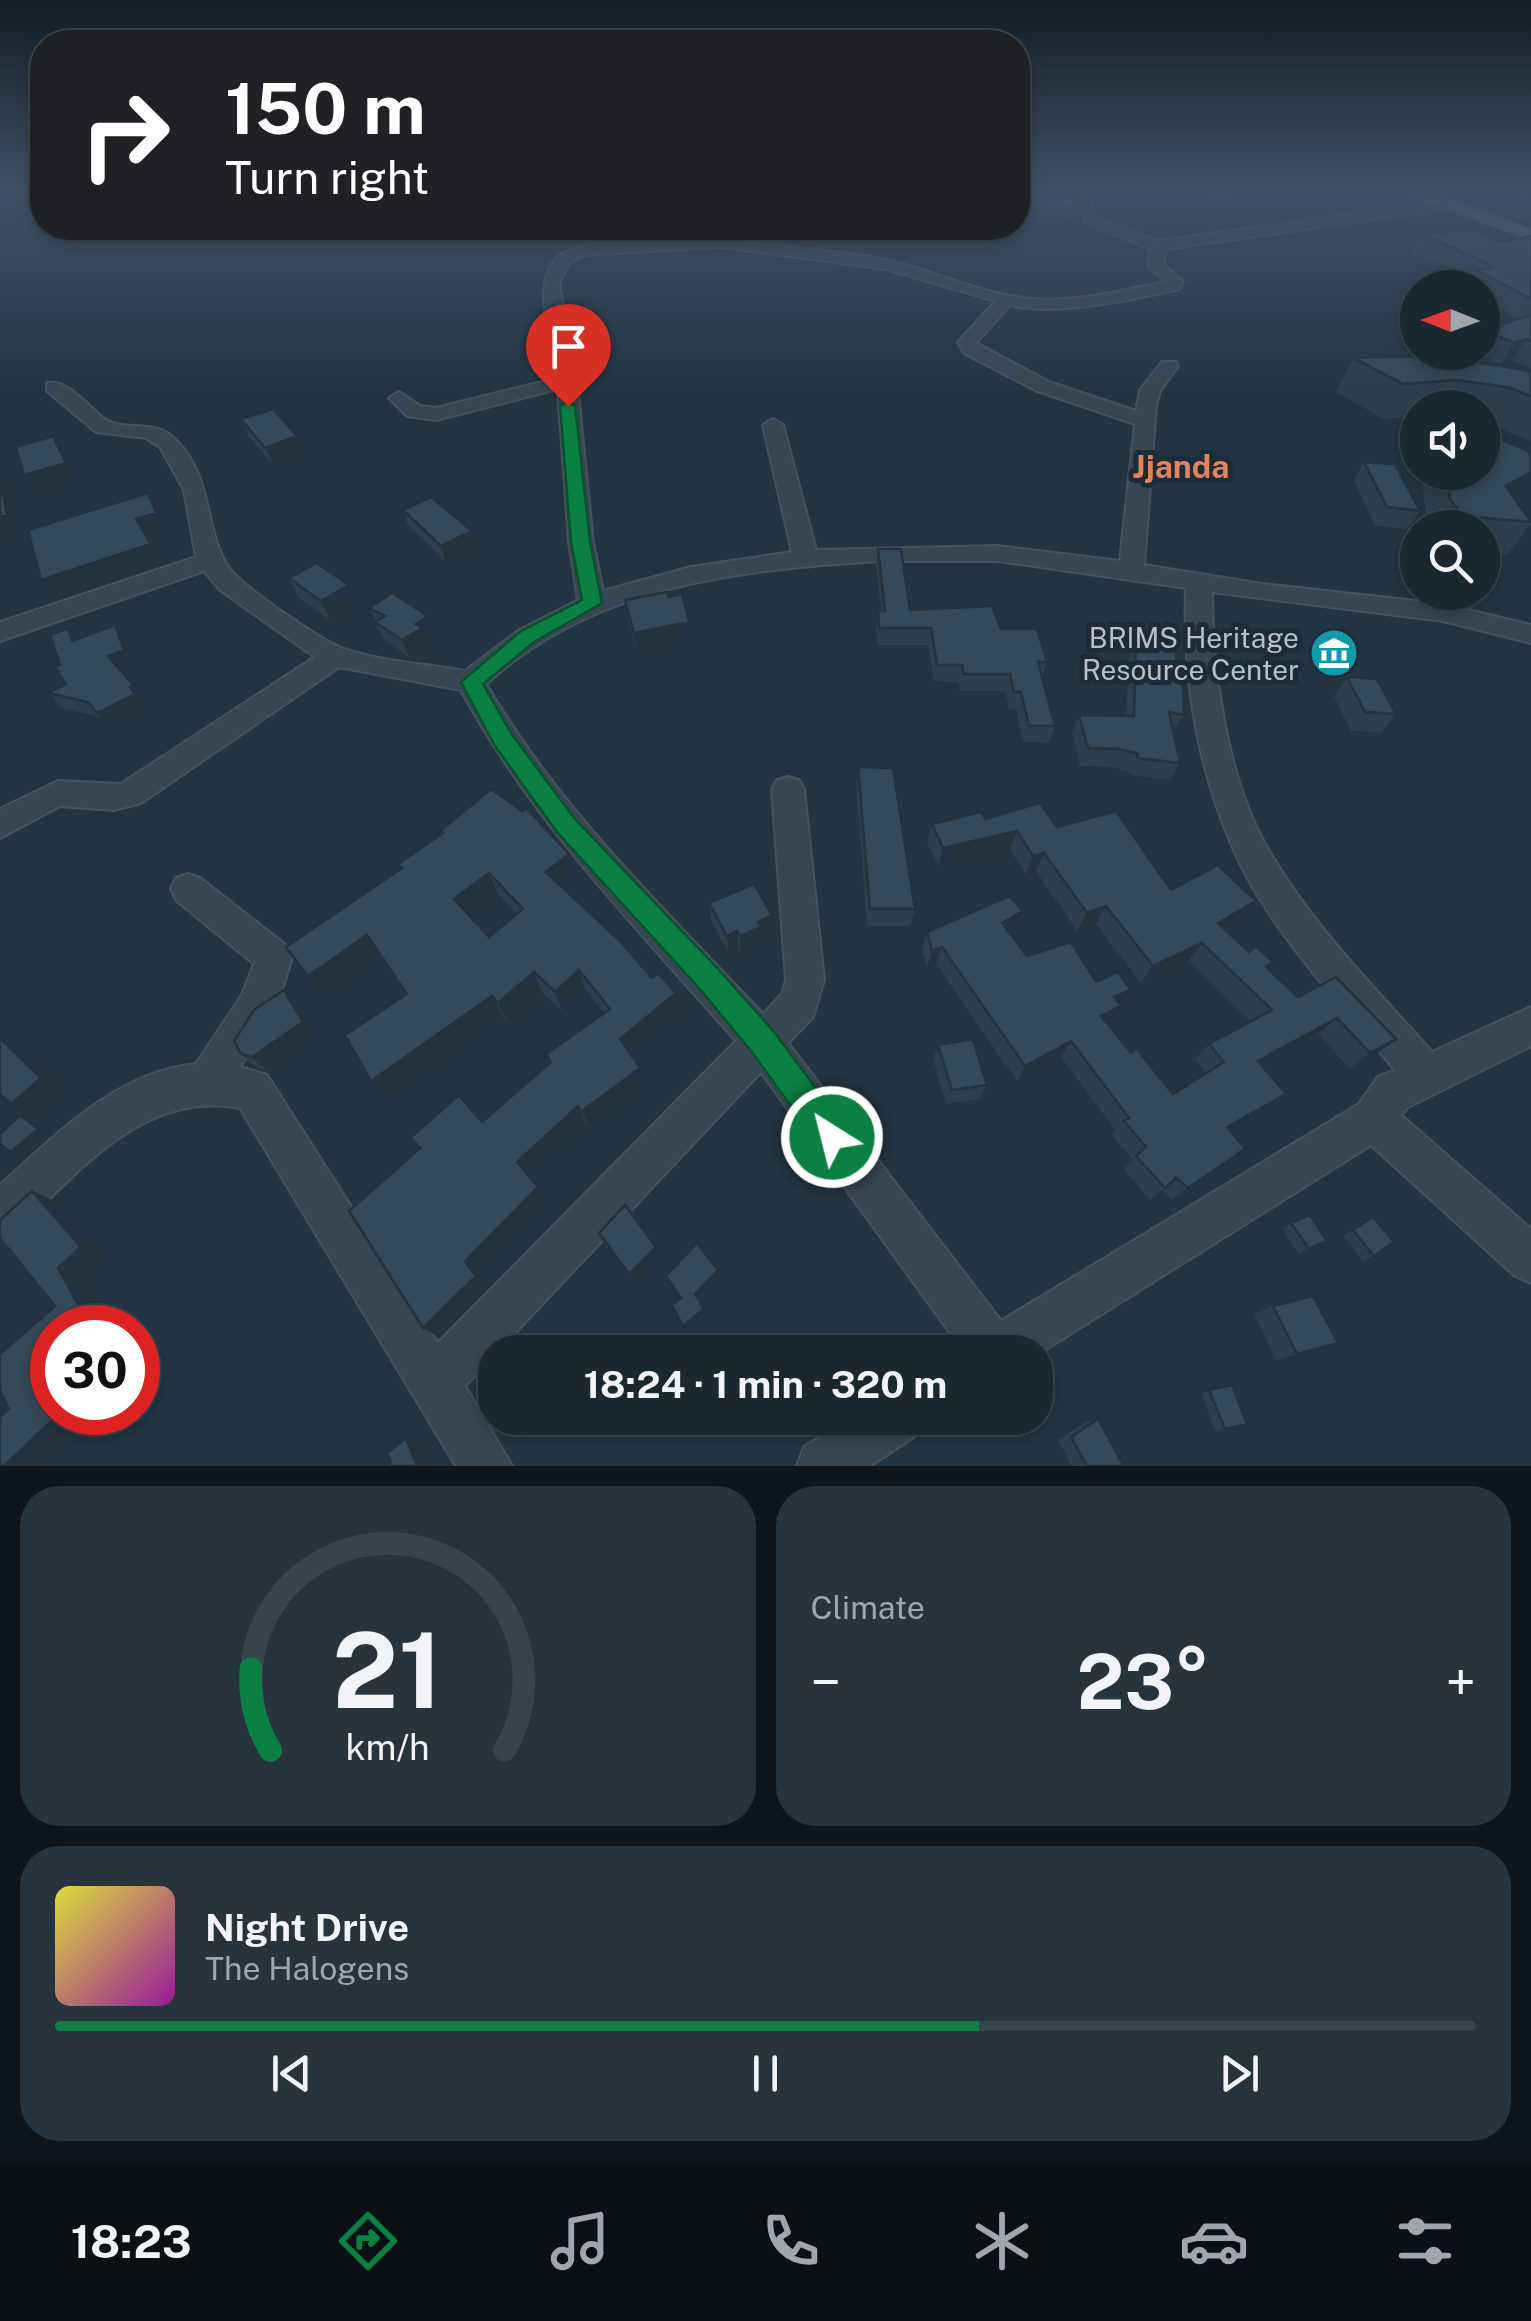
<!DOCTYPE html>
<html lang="en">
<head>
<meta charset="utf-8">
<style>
  :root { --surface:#1a2832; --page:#27343e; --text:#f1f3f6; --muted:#9fa6ac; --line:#38444d; --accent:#0b8043 }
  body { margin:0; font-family:"Public Sans",sans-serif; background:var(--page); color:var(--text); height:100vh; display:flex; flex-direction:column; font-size:38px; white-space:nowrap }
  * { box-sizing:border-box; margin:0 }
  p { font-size:32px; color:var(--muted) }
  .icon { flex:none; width:55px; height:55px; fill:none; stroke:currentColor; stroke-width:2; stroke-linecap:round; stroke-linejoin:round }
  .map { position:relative; height:1466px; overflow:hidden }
  .side { display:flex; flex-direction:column; gap:20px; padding:20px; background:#0e161c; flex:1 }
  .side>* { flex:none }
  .guide { position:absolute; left:30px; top:30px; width:1000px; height:210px; border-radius:40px; box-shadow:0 5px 15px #0003,0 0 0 2px var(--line); background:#202124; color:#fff; overflow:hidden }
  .needle { width:65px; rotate:271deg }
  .tools { position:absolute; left:1400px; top:270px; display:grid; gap:20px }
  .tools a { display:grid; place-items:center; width:100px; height:100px; border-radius:50%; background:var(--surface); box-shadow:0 5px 15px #0003,0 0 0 2px var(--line); font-size:50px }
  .speed { position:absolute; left:30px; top:1305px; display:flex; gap:20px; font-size:50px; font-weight:700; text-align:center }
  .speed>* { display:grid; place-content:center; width:130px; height:130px; border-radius:50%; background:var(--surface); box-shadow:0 5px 15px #0003,0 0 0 2px var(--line); line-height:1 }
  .speed .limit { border:15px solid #d22; background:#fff; color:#111 }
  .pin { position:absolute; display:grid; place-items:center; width:85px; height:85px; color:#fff; margin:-102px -42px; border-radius:50% 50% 50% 0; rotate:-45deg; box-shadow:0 0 10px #0007 }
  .pin .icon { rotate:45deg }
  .me { position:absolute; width:110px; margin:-55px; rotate:324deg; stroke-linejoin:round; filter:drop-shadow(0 0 8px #0008) }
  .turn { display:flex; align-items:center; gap:35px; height:210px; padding:0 30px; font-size:45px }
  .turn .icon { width:130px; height:130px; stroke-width:2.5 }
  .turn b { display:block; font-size:70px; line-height:85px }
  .big { font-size:75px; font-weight:700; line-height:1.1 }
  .side .widget { flex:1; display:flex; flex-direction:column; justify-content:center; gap:15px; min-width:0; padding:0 35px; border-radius:40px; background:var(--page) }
  .side .dial { align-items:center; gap:0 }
  .dial svg { height:260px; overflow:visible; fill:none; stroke:var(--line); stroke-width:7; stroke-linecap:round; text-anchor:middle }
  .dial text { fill:var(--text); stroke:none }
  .song { display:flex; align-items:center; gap:30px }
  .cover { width:120px; height:120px; border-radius:15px; background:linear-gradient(135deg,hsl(60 70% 55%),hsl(300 70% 35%)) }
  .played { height:10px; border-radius:5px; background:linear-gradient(90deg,var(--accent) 65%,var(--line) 65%) }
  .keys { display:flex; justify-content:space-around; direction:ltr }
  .heat { display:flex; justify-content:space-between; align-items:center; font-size:55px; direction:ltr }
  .side .tiles { flex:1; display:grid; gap:20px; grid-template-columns:1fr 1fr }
  .widget:last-child { grid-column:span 2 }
  .trip { position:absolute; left:478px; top:1335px; width:575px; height:100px; border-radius:40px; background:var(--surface); box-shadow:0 5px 15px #0003,0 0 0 2px var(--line); font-weight:700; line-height:100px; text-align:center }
  .tab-bar { display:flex; height:160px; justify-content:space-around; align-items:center; background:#0a1014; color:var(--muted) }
  .tab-bar .icon { width:70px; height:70px }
  .tab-bar .active { color:var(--accent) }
  .tab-bar b { font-size:45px; color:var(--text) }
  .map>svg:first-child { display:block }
</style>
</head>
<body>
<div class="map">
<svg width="1531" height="1466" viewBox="0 0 1531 1466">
  <rect width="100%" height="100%" fill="#233543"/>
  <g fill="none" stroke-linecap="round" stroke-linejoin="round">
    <g stroke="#44525e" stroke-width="4">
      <path id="minor" d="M1075,188h12l9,29 62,24 290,-40 7,4 -7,4 -283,40 -1,16 19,17 -4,7c-43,10 -127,28 -169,16l-34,38 73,39 87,29 4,-21 22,-28h14l2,4 -18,25 -4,15 -12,159 118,19 181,20 88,21v18l-88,-22 -231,-29c0,77 15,184 53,252 44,78 108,142 167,208l99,-45v39l-123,61 -7,8 130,114v54l-16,-7 -144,-131 -336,211v-4h-71l-203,-280 -296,314 47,80h-56l-216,-358c-97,-18 -160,63 -224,123l-16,6v-52c56,-50 116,-113 196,-121l46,-69 12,-31 -78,-64 -5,-11 5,-11 12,-4 12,4 87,68 5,12 -15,47 -37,62 27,8 171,268 298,-302c-100,-114 -202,-217 -275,-351l-122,-23 -198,136 -27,7 -54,-4 -60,32v-29l58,-28 63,3 194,-127 -95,-67 -16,-19 -204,70v-19l196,-65 -12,-67 -24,-43 -14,-9 -50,-6 -49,-41v-8c20,-4 41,23 56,35 21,15 51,0 72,21 43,43 27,104 61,137 19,18 85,65 108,73 38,13 83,15 121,22l53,-40 60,-31 -9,-58 -11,-153 -122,31 -29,-4 -18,-18 10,-6 21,14 16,2 122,-30c-3,-35 -28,-88 -3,-118 32,-39 284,-11 336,1 44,11 87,31 132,37 42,7 101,-8 143,-16l-18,-16 2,-17 -65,-27zM720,247l166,22 110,32 -38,41 6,11 71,37 100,34 -15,137 -122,-15 -182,4 -33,-125 -10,-6 -10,6 29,127 -101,15 -88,24 -10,-49 -18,-178 -16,-80 9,-20 16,-9zM879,561h119l188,27c-3,89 11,178 47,260 33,78 108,157 162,222l-17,7 -19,27 -358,217 -213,-278 25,-26 11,-37 -20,-191 -5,-9 -11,-3 -11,3 -5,9 14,191 -4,14 -19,20c-99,-105 -204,-205 -277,-330 109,-100 254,-114 393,-123z
        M1189,188h85l-60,11z
        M851,1418h72l-8,18 -45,30h-73l7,-19z"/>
    </g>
    <g stroke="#44525e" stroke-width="3">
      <path id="major" d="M1390,188h23l118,41v11z"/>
    </g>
    <use href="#minor" fill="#374652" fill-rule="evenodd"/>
    <use href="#major" fill="#556572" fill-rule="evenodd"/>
  </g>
  <path fill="#2d3f4d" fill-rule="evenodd" d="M1018,188h54l-1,7 -52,1 61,11 -4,15 -58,1z
    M1531,188v35l-36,-10 10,-18z
    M1421,234l77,8 33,-6v132l-19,-8 -11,4 -26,-12h7l1,-22 35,-11 -36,-20v-11h-15l4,-8 -59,-27z
    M1354,358l177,14v69l-49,-19v-14h-64v8l-34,3 -48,-27z
    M241,419l64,35 -31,12 -25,-29z
    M1531,457v19l-16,22 16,23v3l-24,31 -25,-2v-25h-54l-6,-46 6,-10h54z
    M1364,462l56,49 -12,18 -33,-3 -21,-45z
    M403,510l73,37 -30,15 -38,-36z
    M878,549l32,61 91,19 46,33 -5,15 13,49 -6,17 -26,-1 -7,-33h-7l-4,-18h-45l-2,-9 -24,-1 -6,-36h-51l-1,-17 2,-17h3l-5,-45z
    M289,578l60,7 9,19 -28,16 -32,-23z
    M668,597l21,25 1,19 -53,11 -9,-33 -3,-19z
    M369,608l66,25 -9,6 2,6 -19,12 -26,-18z
    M115,625l11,15 9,25 -14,6 23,29 -2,2 5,7 -38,20 -9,-12 -38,-9 -13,-15 17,-9 -6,-19 17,-26z
    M1136,633l41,43 7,39 -11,17 7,31 -10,17 -41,-5 -1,-4 -18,-4 -30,-1 -8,-33 7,-18 47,1 3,-64z
    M1347,677l49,37 -15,18 -30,-1 -17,-35z
    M858,767l57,142 -5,17h-43l-11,-141z
    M985,819l72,8 114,63 70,29 -16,10 73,68 38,-20 39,78 -25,14 -32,-35 -56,31 6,44 -38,21 -12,39 -46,31 -10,-10 -12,10 -27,-32 9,-9 -20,-24 4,-4 -55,-74 -44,24 -81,-117 -9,4 -5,-18 5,-18 88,-3 -6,3 18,24 69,26 25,24 -14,18 24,29 42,41 33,-21 -11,-14 14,-15 42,-22 -62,-62 -48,23 -45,-59 -19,7 -41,-60 -10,4 -16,-25 -71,16 -12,-23 5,-19z
    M440,831l129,23 6,22 -14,10 91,92 24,15 4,19 -50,41 10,15 5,17 -56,42 -4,-5 -57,54 20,25 -70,71 10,15 -49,50 -16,-9 59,-206 68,-59 -4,-9 58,-41 -19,-24 -22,23 -21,-20 -34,30 -6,-7 -116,83 -15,-17 36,-87 -27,-39 -56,41 77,-127 -3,-5 43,-30zM498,894l19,20 -28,23 -20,-21z
    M709,903l63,29 -11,5v7l-20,9 -3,-5 -10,4 -17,-32z
    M284,990l14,16 19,32 -49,33 -11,-3 -16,-14z
    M938,1045l49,40 -7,14 -34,5 -13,-45z
    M1373,1217l1,39 -11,5 -20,-25z
    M1291,1223l36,18 -28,13 -17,-25z
    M599,1233l61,23 -26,27z
    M1273,1306l65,37 -62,17 -22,-46z
    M1232,1385l15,39 -32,7 -14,-38z
    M1098,1419l26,47h-52l-14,-26 26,-17z"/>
  <path fill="#24333e" d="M1526,339l-14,21 -11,4 13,-21z
    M53,436l12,18 13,27 -41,13 -13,-19z
    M297,436l8,18 -31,12 -9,-18z
    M0,470l10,14 11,49 -21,7z
    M1531,472v4l-18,25 -7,-15z
    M148,493l11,18 8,20 -20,7 -11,-19z
    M472,531l4,16 -30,15 -5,-16z
    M151,544l12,19 -107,35 -15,-18z
    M349,585l9,19 -28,16 -9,-19z
    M428,616l7,17 -9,6 2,6 -19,12 -7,-17 14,-16z
    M689,622l1,19 -53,11 -3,-19z
    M115,625l11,15 9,25 -15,6 -12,-15z
    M133,685l11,15 -2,2 5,7 -38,20 -12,-16z
    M1017,831l-7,19 -71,16 4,-18z
    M1044,853l-8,18 -10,4 7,-19z
    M569,854l6,22 -22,17 -7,-21z
    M489,873l9,21 -34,26 -10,-21z
    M1256,901l-15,18 -36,22 13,-18z
    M1106,906l-10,18 -19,7 10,-18z
    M1023,911l-8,18 -20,11 7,-17z
    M772,915v17l-11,5v7l-20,9 -1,-17 18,-14z
    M737,931l1,17 -10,4 -1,-16z
    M367,935l13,20 -56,41 -16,-20z
    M1202,943l-13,17 -48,23 12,-17z
    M942,947l-6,17 -9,4 5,-17z
    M579,970l6,19 -22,23 -8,-20z
    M534,972l8,20 -34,30 -10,-19z
    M284,990l14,16 19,32 -49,33 -16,-14z
    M1131,990l-11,16 -6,-9z
    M676,993l4,19 -55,45 -5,-18z
    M492,996l10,19 -116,83 -15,-17z
    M1121,1006l-11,17 -20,9 11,-16z
    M1337,1018l-19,16 -76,42 16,-15z
    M0,1030l64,62 -28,26 -25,-14z
    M1396,1039l-21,16 -25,14 20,-16z
    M1071,1041l-10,16 -44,24 8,-15z
    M640,1068l5,17 -56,42 -7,-16z
    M1286,1094l-18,15 -57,32 16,-14z
    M578,1106l7,16 -58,55 -10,-15z
    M20,1115l12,7 18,14 -26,23 -13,-7z
    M1235,1156l-17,13 -46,31 16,-12z
    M538,1187l10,14 -70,71 10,15 -49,50 -16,-9 42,-67z
    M32,1191l25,11 48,54 -21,21 29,51h-22l-33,-60z
    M656,1247l4,9 -26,27 -5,-9z
    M718,1270l1,4 -23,24 -1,-4z
    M704,1309l1,4 -20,16 -2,-3z
    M61,1412h32l-56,54h-33z
    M406,1438l13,3 10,25h-12z"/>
  <path fill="#344959" stroke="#24333e" stroke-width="2.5" fill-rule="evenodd" d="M1520,188h11v14l-26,-7z
    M1018,194l3,4 55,-1 4,10 -62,2z
    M1473,230l25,12 33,-6v63l-54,-29 18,-3 -74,-33z
    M1531,315v26l-5,-2 -12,4 -31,-13z
    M1439,356l85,14 7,2v24l-24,-9 -51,-7 -53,4 -49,-26z
    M273,409l24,27 -32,12 -24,-29z
    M1482,435l11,1 35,15 3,6v15l-25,14 25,36 -69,-6 -12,-17 -4,-27h36z
    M53,436l13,27 -42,12 -8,-28z
    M1364,462l31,2 25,47 -33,-4z
    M0,481l7,34 -7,2z
    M148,493l8,20 -20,6 15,25 -110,36 -13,-50z
    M431,497l41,34 -31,15 -38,-36z
    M878,549h23l9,61 82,-4 9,23h36l10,33h-9l17,64h-26l-8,-34h-7l-4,-18h-46l-2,-9h-25l-6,-37h-52l-1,-17h7z
    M317,563l32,22 -28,16 -32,-23z
    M667,592l1,5 14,-3 7,28 -55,11 -9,-33z
    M392,593l36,23 -12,8 6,4 -20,12 -27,-18 10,-6 -16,-8z
    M115,625l9,25 -16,6 25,29 -3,2 5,7 -38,19 -9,-11 -39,-9 17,-9 -11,-17 5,-2 -10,-30 18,-7 4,13z
    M1136,633l39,7 2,36 6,1 1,38 -15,-3 11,51 -42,-5 -1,-5 -19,-4 -30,-1 -9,-33 55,1z
    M1347,677l30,2 19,35 -31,-2z
    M858,767l35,1 22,141h-45z
    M491,789l31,22 4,-3 43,46 -23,18 74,69 32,37 6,-5 18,20 -56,46 20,29 -58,43 -4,-5 -61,56 21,25 -73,74 11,15 -53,52 -74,-117 71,-63 -9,-11 48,-42 23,27 69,-60 -5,-8 64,-45 -31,-39 -24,22 -21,-20 -36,31 -6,-7 -121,85 -26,-46 62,-41 -40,-59 -59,41 -22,-29 116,-79 -4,-4 45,-31 -3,-2zM489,873l34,36 -34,28 -35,-38z
    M1040,803l17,24 59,-16 55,79 47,-25 38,36 -38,22 31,29 7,-6 17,16 -7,5 32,30 38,-20 60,62 -26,14 -33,-35 -79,43 28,33 -59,33 18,21 -10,8 -47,32 -12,-10 -11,10 -29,-32 10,-9 -22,-26 5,-3 -58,-77 -46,25 -83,-119 -10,4 -5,-19 82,-36 14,15 -21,12 25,33 44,-14 25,40 22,-10 13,18 -17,7 7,9 -20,10 30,37 5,-5 37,46 51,-32 -15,-18 63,-34 -70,-67 -49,23 -47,-60 -19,7 -43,-60 -11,3 -16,-25 -74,17 -11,-24 49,-12 4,7z
    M754,884l18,31 -14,7 3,5 -21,9 -3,-5 -10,5 -18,-33z
    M284,990l19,32 -51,35 -11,-3 -7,-13 20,-31z
    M0,1038l41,40 -30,26 -11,-10z
    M973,1039l14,46 -35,5 -14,-45z
    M20,1115l18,14 -27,23 -11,-8v-10z
    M32,1191l49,56 -23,21 33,60h-39v84h9l-57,54h-4v-49l9,-8 -9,-18v-37l55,-48 -55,-68v-18z
    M625,1205l31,42 -27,27 -30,-41z
    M1310,1215l17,26 -18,8 -18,-26z
    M1373,1217l21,25 -20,14 -21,-26z
    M697,1243l21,27 -23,24 9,15 -21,17 -11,-21 9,-7 -15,-22z
    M1313,1296l25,47 -41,11 -24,-48z
    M1232,1385l15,39 -22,5 -16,-39z
    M1098,1419l26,47h-37l-16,-29z
    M406,1438l11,28h-31l5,-4 -4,-9z"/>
  <linearGradient id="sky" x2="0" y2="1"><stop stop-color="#131d25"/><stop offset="0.48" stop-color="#3f5166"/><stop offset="1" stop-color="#3f5166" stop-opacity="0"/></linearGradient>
  <rect width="1531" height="393" fill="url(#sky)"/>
  <path fill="#0b8043" stroke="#07532c" stroke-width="2.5" d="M568,402l7,4 15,136 12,61 -68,39 -51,42 28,49 63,85 145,152 55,62 70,94 4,11 -4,11 -12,5 -11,-5 -69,-96 -53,-64 -142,-156 -62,-86 -34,-64 59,-50 62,-32 -11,-58 -11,-136z"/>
  <defs>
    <g id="museum-disc" transform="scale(2.5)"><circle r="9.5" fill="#0f9aa8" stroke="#1c2b37"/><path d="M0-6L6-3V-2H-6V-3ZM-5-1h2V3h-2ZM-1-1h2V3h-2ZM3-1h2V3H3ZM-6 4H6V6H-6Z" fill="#fff"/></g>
  </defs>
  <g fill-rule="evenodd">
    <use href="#museum-disc" x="1334" y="653"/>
  </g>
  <g text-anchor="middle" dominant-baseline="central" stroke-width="10" stroke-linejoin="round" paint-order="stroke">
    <g font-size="28" fill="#b4c1cc" stroke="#1c2b37" text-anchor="end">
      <text x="1299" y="637">BRIMS Heritage<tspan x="1299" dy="32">Resource Center</tspan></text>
    </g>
    <g font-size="32" font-weight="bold" fill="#e1835b" stroke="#1c2b37">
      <text x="1181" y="466">Jjanda</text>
    </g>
  </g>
</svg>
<div class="tools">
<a><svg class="needle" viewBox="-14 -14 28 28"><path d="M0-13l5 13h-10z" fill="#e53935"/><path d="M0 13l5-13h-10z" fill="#9fa6ac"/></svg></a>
<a><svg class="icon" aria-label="sound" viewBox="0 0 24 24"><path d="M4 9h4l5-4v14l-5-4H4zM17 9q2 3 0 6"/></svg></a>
<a><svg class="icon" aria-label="search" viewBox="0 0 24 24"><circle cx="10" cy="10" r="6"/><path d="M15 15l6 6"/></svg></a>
</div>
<div class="speed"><div class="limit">30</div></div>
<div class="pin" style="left:568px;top:406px;background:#d93025"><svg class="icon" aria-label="arrive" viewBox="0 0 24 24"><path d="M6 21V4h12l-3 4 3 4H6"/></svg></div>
<svg class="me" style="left:832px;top:1137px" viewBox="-20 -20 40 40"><circle r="17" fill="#0b8043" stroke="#fff" stroke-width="3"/><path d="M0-11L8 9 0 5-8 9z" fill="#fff"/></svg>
<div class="trip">18:24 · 1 min · 320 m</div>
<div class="guide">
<div class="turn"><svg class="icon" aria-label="right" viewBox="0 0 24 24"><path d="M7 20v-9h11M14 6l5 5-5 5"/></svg><div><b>150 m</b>Turn right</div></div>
</div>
</div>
<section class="side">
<div class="tiles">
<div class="widget dial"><svg viewBox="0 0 100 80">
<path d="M14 69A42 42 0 1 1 86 69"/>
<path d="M14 69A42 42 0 0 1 8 44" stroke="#0b8043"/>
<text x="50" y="56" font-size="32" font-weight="700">21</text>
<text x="50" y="72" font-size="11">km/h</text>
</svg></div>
<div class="widget"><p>Climate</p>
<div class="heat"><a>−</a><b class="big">23°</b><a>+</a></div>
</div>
<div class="widget">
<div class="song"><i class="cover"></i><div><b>Night Drive</b><p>The Halogens</p></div></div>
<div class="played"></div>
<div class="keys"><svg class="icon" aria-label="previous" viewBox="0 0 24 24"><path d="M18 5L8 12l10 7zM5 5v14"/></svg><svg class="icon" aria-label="pause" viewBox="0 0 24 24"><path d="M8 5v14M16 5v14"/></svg><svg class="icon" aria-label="next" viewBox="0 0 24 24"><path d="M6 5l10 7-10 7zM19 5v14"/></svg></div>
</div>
</div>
</section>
<nav class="tab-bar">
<b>18:23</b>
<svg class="icon active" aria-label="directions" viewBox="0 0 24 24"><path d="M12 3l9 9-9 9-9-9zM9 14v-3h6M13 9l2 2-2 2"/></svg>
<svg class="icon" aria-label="music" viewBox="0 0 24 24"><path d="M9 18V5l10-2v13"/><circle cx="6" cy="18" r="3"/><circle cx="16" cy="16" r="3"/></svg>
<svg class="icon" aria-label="phone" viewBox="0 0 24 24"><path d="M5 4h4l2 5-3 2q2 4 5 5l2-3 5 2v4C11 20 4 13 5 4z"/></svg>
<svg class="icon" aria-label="climate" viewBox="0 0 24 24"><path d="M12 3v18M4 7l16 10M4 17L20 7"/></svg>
<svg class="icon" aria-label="car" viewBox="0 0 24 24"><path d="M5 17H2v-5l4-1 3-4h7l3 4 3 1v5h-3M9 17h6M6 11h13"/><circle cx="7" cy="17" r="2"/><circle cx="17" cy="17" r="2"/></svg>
<svg class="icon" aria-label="filters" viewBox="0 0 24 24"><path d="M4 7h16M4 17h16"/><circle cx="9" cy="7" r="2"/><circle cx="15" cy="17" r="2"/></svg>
</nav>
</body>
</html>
